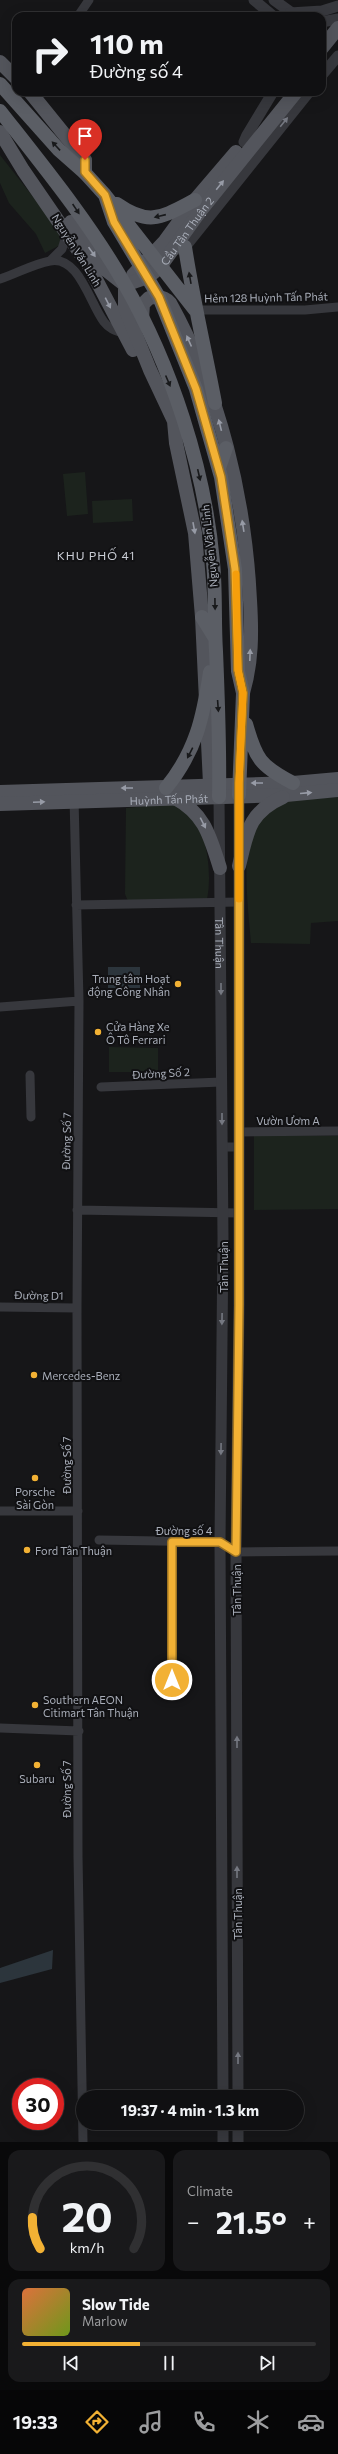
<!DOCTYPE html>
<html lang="en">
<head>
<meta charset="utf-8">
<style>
  :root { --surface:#101012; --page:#19191b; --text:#f1f3f6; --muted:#9c9d9f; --line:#303032; --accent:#f2b134 }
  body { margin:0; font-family:Commissioner,sans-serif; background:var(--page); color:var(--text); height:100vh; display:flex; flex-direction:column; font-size:15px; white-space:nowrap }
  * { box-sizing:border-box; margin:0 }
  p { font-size:13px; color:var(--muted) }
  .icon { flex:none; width:22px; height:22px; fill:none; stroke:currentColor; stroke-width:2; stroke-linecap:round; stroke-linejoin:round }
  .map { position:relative; height:2142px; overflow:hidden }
  .panel { display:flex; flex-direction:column; gap:8px; padding:8px; background:#09090a; flex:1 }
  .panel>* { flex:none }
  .top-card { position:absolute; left:12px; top:12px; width:314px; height:84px; border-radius:12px; box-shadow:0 4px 16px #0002,0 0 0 1px var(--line); background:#101012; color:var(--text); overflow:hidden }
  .speed { position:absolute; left:12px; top:2078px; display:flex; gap:8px; font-size:20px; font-weight:700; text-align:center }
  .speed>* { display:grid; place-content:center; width:52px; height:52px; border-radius:50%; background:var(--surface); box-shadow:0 4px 16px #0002,0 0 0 1px var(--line); line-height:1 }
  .speed .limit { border:6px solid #d22; background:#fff; color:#111 }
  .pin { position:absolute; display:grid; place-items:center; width:34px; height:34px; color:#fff; margin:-41px -17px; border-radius:50% 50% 50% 0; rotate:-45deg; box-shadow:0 0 4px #0007 }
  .pin .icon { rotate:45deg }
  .me { position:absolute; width:44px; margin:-22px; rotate:0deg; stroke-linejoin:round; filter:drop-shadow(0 0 3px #0008) }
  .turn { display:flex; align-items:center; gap:14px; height:84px; padding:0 12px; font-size:18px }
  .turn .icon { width:52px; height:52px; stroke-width:2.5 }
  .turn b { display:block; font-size:28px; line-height:34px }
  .big { font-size:30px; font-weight:700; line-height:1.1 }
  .panel .widget { flex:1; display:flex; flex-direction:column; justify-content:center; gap:6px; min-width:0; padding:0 14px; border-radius:12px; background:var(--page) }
  .panel .dial { align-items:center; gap:0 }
  .dial svg { height:104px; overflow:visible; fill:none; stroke:var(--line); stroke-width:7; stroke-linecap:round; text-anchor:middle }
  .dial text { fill:var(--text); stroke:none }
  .song { display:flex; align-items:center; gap:12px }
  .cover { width:48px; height:48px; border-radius:6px; background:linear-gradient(135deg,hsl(20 70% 55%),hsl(80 70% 35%)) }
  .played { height:4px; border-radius:2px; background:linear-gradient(90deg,var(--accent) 40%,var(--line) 40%) }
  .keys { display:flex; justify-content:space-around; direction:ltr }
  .heat { display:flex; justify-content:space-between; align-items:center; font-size:22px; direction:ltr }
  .panel .tiles { flex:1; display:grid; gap:8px; grid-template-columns:1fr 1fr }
  .widget:last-child { grid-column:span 2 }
  .trip { position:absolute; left:76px; top:2090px; width:228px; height:40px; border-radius:20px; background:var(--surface); box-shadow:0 4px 16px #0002,0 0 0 1px var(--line); font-weight:700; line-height:40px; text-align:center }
  .menu { display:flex; height:64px; justify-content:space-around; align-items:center; background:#060607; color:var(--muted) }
  .menu .icon { width:28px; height:28px }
  .menu .current { color:var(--accent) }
  .menu b { font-size:18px; color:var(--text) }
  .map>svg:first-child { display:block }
</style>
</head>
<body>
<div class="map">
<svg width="338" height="2142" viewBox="0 0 338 2142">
  <rect width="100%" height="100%" fill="#161618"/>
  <path fill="#1c231d" d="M0,155l68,86 -23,12 -9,-19 -27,-31 -9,-20z
    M85,472l3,42 -21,2 -4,-42z
    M132,499l1,22 -40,2 -1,-22z
    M338,797v124l-27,2 -1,21 -59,-1c-2,-27 -11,-94 4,-117 6,-9 16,-17 23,-25z
    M179,803c27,12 34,69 28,96l-79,2 -3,-7 1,-86z
    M109,1047l49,1v24h-49z
    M254,1135l84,1v73l-84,1z"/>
  <path fill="#2c353c" d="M108,967h32v21h-32z
    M53,1950l-1,19 -52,14v-15z"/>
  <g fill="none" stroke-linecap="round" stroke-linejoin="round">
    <path stroke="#37383d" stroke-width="9" d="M78,16l11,-16
      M50,261l12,-12 5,-16
      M0,279c16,-5 33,-15 50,-18 29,-6 40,43 54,61 5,7 13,9 21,12
      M195,310h110l33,-3
      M74,798l5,203 -2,307 1,548 5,286
      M76,905l163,-3
      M0,1007l79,-6
      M30,1075l1,42
      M101,1087l120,-5
      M239,1132l99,-1
      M222,1147h17
      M77,1210l162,3
      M0,1307l77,1
      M0,1511h78
      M99,1540l121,2 16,10 102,-1
      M172,1680v-137
      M0,1728l79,3"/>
    <g stroke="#37383d" stroke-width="11">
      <path d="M254,0l19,16"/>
      <path d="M274,0l22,16"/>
      <path d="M290,13l32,-2 16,-5"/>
      <path d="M322,22l16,-3"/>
      <path d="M322,75l16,-19"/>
      <path d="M244,142l3,-7 26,-43"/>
      <path d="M178,249l7,-2 124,-155"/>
      <path id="s1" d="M219,797l4,441 -3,304 3,555"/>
      <path d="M238,2097l-2,-545 3,-247v-510"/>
      <path d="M223,2123v19"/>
      <path d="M238,2123v19"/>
    </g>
    <g stroke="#53555c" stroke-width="14">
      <path d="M322,48l16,-20"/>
      <path d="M0,62l16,16"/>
      <path d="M30,92l55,68v13"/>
      <path d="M0,132l23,38 66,96 44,84"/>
      <path d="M71,222l35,48 19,15"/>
      <path d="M133,275l32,-34 30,-41 41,-48"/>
      <path d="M125,285v23l25,62 24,51 2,22 19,90 7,84 8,167"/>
      <path id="s2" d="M125,285l23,-8 12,-10 41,-57 95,-118"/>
      <path d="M142,319l1,-15 6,-6c8,-2 16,-1 21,5 50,90 75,195 80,297 2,33 2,62 -7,93"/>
      <path d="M0,792l293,-9 45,-4"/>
      <path d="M175,798c30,16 35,39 45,70"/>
      <path id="s3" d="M0,804l286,-9 52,-5"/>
      <path d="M239,866c8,-34 10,-54 44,-69"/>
    </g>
    <path stroke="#5b5e65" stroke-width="14" d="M0,84l59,66 26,23 20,22 90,115
      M0,111c44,56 89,111 124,172 47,82 81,186 89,279 3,30 1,60 3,89 2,49 4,97 3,146
      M105,195l9,27 45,75 37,92 25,88 14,92 3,102 5,22 -4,102
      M117,204c33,23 45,13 78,-4
      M185,247c8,52 20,103 30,156
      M219,468l7,-20
      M202,617l13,21
      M246,724c10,35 14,42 47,59
      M166,788c30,-37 37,-70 44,-116"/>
  </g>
  <defs><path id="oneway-solid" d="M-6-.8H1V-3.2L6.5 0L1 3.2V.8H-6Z"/></defs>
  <g fill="#757881">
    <use href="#oneway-solid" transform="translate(284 122) rotate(-51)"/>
    <use href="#oneway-solid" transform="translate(221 989) rotate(90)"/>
    <use href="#oneway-solid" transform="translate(222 1119) rotate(90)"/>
    <use href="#oneway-solid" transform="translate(222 1319) rotate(91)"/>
    <use href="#oneway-solid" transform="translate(221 1449) rotate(91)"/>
    <use href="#oneway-solid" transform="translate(237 1742) rotate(-90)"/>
    <use href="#oneway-solid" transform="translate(237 1872) rotate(-90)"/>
    <use href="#oneway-solid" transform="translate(238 2058) rotate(-90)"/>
  </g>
  <g fill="#18191b">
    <use href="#oneway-solid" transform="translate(56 146) rotate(-133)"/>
    <use href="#oneway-solid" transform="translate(76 209) rotate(56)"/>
    <use href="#oneway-solid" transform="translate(160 216) rotate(167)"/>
    <use href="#oneway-solid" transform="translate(190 278) rotate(-100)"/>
    <use href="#oneway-solid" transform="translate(168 381) rotate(67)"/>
    <use href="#oneway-solid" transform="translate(199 475) rotate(77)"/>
    <use href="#oneway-solid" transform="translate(215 604) rotate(89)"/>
    <use href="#oneway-solid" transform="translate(218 706) rotate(86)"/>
    <use href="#oneway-solid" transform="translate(190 753) rotate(117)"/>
  </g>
  <g fill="#979ba6">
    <use href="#oneway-solid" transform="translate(220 185) rotate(-51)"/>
    <use href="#oneway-solid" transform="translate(92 252) rotate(55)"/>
    <use href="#oneway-solid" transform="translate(108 303) rotate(63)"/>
    <use href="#oneway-solid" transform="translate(189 341) rotate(-114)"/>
    <use href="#oneway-solid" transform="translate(220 425) rotate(-104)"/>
    <use href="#oneway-solid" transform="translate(243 526) rotate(-99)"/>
    <use href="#oneway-solid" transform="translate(194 528) rotate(80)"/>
    <use href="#oneway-solid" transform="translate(250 655) rotate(-88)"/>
    <use href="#oneway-solid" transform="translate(257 783) rotate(180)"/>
    <use href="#oneway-solid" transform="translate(127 788) rotate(180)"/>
    <use href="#oneway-solid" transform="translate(306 793) rotate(-5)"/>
    <use href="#oneway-solid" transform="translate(39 802) rotate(-2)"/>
    <use href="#oneway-solid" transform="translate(203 823) rotate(63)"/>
  </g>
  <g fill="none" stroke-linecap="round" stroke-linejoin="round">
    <g stroke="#9d7322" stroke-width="10">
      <path id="route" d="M85,160v12l20,23 9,27 45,75 37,92 25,88 14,92 3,101 5,23 -4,90v522l-3,247 -16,-10h-48v138"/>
    </g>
    <use href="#route" stroke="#f2b134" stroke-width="7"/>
    <path stroke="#f59e0b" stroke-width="7" d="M236,574l2,96 5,23 -4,90v116"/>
  </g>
  <g fill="#f2b134" stroke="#111113" stroke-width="1.5">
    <circle cx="178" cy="984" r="4"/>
    <circle cx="98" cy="1032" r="4"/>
    <circle cx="34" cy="1375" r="4"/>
    <circle cx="35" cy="1478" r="4"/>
    <circle cx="27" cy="1550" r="4"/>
    <circle cx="35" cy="1705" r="4"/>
    <circle cx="37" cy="1765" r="4"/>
  </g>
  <g text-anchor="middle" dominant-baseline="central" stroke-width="4" stroke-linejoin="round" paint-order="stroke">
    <g font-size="11" fill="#a8adb8" stroke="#111113">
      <text stroke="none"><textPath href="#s2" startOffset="85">Cầu Tân Thuận 2</textPath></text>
      <text transform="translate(77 250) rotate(58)">Nguyễn Văn Linh</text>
      <text transform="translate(266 297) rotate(-1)">Hẻm 128 Huỳnh Tấn Phát</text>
      <text transform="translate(209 546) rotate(-96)">Nguyễn Văn Linh</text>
      <text stroke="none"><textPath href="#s3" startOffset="169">Huỳnh Tấn Phát</textPath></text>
      <text stroke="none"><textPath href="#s1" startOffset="146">Tân Thuận</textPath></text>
      <text transform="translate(161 1073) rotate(-3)">Đường Số 2</text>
      <text x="288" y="1120">Vườn Ươm A</text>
      <text transform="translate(66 1141) rotate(-89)">Đường Số 7</text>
      <text transform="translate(223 1267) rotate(-90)">Tân Thuận</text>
      <text transform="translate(39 1295) rotate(1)">Đường D1</text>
      <text transform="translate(66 1465) rotate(-90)">Đường Số 7</text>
      <text x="184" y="1530">Đường số 4</text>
      <text transform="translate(236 1590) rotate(-90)">Tân Thuận</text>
      <text transform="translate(66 1789) rotate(-90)">Đường Số 7</text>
      <text transform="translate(237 1914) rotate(-90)">Tân Thuận</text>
    </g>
    <g font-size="11" fill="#a8adb8" stroke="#111113" text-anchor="start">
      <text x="170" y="978" text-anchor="end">Trung tâm Hoạt<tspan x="170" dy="13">động Công Nhân</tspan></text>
      <text x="106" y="1026">Cửa Hàng Xe<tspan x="106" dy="13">Ô Tô Ferrari</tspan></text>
      <text x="42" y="1375">Mercedes-Benz</text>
      <text x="35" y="1491" text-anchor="middle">Porsche<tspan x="35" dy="13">Sài Gòn</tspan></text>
      <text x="35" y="1550">Ford Tân Thuận</text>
      <text x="43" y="1699">Southern AEON<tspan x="43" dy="13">Citimart Tân Thuận</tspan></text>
      <text x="37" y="1778" text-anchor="middle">Subaru</text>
    </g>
    <g font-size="12" letter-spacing="1" fill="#c9ccd4" stroke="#111113">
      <text x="96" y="555">KHU PHỐ 41</text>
    </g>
  </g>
</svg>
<div class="speed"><div class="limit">30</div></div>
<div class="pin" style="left:85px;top:160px;background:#d93025"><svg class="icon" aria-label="arrive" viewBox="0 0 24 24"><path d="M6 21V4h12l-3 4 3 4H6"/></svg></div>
<svg class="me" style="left:172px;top:1680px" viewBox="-20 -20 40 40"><circle r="17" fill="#f2b134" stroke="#fff" stroke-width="3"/><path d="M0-11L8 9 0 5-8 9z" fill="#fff"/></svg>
<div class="trip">19:37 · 4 min · 1.3 km</div>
<div class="top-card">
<div class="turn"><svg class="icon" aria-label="right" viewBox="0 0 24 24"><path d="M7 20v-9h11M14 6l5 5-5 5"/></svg><div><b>110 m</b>Đường số 4</div></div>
</div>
</div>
<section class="panel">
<div class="tiles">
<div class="widget dial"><svg viewBox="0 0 100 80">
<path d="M14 69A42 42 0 1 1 86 69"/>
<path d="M14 69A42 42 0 0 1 8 45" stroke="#f2b134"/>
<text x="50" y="56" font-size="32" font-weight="700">20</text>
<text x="50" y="72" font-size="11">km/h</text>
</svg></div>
<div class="widget"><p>Climate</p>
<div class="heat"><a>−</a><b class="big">21.5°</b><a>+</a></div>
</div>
<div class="widget">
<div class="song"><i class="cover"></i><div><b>Slow Tide</b><p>Marlow</p></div></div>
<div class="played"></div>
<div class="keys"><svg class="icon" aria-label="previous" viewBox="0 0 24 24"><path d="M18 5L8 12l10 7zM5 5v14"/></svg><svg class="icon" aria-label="pause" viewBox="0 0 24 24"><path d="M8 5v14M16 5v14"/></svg><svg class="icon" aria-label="next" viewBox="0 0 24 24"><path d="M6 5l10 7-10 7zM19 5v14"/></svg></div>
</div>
</div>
</section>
<nav class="menu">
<b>19:33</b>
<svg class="icon current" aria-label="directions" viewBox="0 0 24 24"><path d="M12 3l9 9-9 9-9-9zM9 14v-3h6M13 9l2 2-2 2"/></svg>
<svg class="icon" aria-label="music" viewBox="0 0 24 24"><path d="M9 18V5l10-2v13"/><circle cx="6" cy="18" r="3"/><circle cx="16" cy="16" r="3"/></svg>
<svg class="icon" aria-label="phone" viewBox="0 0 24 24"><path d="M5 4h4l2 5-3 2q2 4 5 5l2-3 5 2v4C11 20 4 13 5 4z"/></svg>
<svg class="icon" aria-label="climate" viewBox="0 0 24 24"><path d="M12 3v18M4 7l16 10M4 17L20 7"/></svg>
<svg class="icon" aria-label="car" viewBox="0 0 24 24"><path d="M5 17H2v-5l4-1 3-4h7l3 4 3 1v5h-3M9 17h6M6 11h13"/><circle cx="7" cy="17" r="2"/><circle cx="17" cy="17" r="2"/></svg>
</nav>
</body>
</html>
